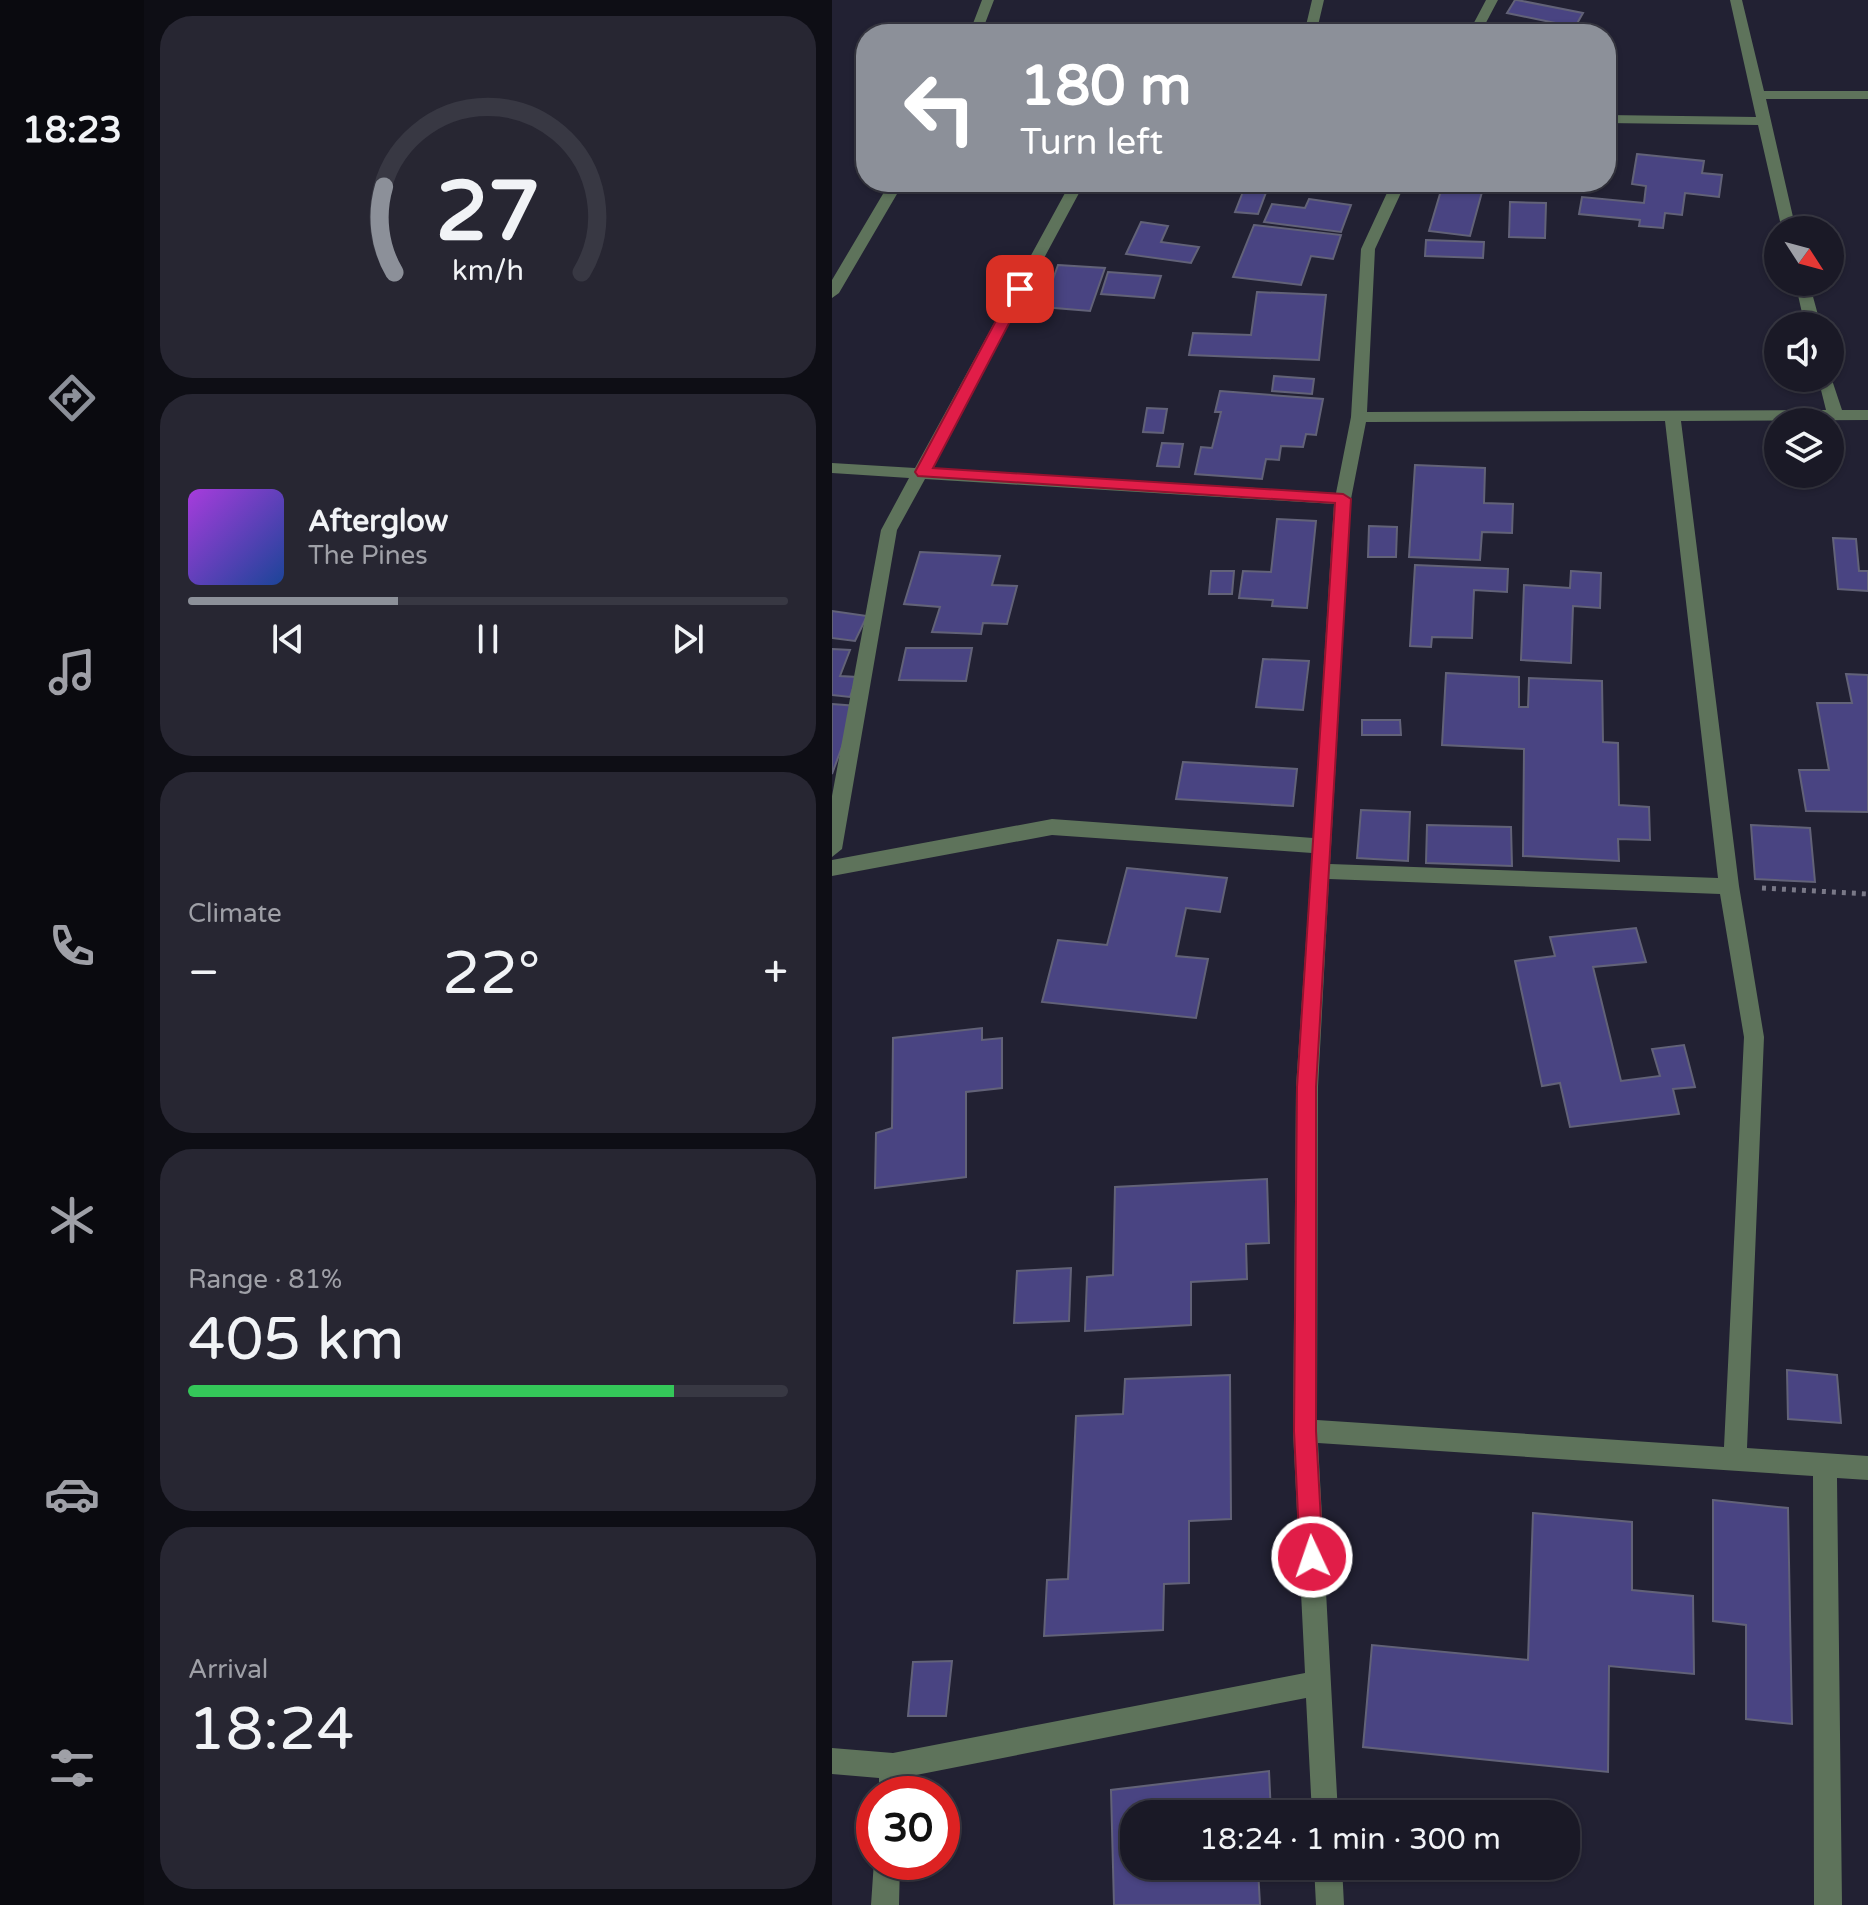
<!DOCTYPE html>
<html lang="en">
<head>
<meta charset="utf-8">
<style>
  :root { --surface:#1a1926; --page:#272632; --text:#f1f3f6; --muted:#9fa0a7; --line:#383843; --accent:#8c9099 }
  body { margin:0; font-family:"Varela Round",sans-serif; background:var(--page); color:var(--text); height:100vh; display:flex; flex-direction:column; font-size:30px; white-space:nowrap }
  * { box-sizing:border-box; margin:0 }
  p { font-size:26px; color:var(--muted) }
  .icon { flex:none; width:44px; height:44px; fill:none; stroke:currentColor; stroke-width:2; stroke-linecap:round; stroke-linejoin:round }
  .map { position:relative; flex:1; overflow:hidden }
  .sheet { display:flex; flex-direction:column; gap:16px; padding:16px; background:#0e0e15; width:688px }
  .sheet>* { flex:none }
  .guide { position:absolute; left:24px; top:24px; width:760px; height:168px; border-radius:32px; box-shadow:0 2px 6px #0004,0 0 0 2px var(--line); background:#8c9099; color:#fff; overflow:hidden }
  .needle { width:52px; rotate:126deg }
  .controls { position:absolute; left:932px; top:216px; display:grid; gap:16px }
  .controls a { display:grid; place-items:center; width:80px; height:80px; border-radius:50%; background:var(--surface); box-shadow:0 2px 6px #0004,0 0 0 2px var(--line); font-size:40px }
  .speed { position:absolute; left:24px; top:1776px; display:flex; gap:16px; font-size:40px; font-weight:700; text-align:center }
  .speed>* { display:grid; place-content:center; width:104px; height:104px; border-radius:50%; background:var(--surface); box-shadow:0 2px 6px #0004,0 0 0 2px var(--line); line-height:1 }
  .speed .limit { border:12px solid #d22; background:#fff; color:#111 }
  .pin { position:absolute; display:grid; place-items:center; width:68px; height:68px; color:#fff; margin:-34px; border-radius:16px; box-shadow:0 4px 12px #0006 }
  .me { position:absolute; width:88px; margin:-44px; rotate:357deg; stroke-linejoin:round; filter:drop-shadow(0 0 6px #0008) }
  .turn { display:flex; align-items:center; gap:28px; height:168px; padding:0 32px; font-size:36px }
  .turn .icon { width:104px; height:104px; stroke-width:2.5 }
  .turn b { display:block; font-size:56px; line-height:68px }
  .big { font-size:60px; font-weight:600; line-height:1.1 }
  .sheet .widget { flex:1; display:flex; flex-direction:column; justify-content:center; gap:12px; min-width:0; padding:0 28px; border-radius:32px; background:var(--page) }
  .sheet .dial { align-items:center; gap:0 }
  .dial svg { height:208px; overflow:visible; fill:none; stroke:var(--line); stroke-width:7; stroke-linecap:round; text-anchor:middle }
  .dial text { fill:var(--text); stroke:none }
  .song { display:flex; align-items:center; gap:24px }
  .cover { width:96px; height:96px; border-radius:12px; background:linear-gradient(135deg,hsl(280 70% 55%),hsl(220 70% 35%)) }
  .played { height:8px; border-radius:4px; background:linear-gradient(90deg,var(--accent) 35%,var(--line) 35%) }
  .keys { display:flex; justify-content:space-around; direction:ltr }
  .heat { display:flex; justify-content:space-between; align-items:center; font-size:44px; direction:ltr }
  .charge { height:12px; border-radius:6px; background:linear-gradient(90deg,#34c759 81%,var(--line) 0) }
  .trip { position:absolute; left:288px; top:1800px; width:460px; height:80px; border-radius:32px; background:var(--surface); box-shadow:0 2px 6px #0004,0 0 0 2px var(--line); font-weight:600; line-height:80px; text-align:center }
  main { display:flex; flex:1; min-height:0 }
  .tab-bar { display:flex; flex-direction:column; width:144px; justify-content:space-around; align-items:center; background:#0a0a0f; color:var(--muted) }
  .tab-bar .icon { width:56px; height:56px }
  .tab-bar .active { color:var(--accent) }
  .tab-bar b { font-size:36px; color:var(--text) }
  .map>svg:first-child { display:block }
</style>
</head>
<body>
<main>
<nav class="tab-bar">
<b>18:23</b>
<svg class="icon active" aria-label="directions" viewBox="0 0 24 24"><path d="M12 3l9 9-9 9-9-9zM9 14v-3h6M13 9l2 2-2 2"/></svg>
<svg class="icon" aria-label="music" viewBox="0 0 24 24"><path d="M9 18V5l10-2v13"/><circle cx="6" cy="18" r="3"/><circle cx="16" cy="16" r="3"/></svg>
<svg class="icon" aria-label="phone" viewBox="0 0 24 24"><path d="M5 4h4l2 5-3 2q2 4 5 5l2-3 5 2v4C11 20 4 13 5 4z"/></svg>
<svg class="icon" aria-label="climate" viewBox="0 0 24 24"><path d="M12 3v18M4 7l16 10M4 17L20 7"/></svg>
<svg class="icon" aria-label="car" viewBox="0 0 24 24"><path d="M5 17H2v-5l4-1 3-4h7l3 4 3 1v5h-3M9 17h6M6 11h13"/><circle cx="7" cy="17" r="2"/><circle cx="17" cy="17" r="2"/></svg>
<svg class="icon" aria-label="filters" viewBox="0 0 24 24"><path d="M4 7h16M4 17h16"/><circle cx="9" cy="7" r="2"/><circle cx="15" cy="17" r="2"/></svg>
</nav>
<section class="sheet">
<div class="widget dial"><svg viewBox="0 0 100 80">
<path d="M14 69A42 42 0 1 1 86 69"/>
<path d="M14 69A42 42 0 0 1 10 36" stroke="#8c9099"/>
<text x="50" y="56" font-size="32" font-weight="700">27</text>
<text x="50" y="72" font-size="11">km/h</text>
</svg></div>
<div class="widget">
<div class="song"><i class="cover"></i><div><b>Afterglow</b><p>The Pines</p></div></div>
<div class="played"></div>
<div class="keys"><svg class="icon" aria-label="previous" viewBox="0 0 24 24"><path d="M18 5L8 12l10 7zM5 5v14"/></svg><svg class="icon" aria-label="pause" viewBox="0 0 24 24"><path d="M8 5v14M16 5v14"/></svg><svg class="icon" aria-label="next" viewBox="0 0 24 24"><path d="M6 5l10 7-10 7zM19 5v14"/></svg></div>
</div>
<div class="widget"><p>Climate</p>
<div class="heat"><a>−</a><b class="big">22°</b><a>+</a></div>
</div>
<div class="widget"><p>Range · 81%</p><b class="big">405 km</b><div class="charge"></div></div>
<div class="widget"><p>Arrival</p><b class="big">18:24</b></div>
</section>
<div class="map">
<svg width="1036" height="1905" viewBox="0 0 1036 1905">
  <rect width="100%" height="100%" fill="#222133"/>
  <path fill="#494482" stroke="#626278" stroke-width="2" d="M683,0h2l66,13 -8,14 -68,-14z
    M805,154l67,7 -2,12 20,2 -3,22 -34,-4 -3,22 -17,-2 -2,15 -24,-2 1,-6 -61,-6 3,-17 62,6 2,-17 -14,-2z
    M444,182h81l-2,7z
    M414,184l22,3 -10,27 -23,-2z
    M610,187l40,5 -12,44 -41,-5z
    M477,199l42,6 -10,27 -77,-10 8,-18 33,4z
    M678,202l36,1 -1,35 -36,-1z
    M309,222l27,4 -7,16 38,5 -8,16 -65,-9z
    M422,225l87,10 -8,24 -22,-3 -10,29 -68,-8z
    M594,240l58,2 -1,16 -58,-2z
    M226,265l47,3 -15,43 -47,-4z
    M276,272l53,4 -7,22 -53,-4z
    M425,292l69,3 -7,65 -130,-5 4,-22 58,2z
    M442,376l40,3 -2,15 -40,-3z
    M388,391l103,8 -7,36 -10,-1 -3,13 -22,-1 -2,14 -13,-1 -4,20 -67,-5 6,-27 11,1 9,-36h-6z
    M315,408l20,1 -4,24 -20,-1z
    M330,443l21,1 -4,23 -22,-1z
    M583,465l70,3 -1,35 29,1 -1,29 -30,-1 -2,28 -71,-3z
    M445,519l39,2 -9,87 -35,-2 1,-6 -34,-2 4,-27 28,1z
    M537,526l28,1 -1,30h-28z
    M1001,538l23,1 3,32h9v20l-30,-2z
    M88,552l80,4 -8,29 25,1 -10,38 -24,-1 -2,11 -49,-2 8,-25 -36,-3z
    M583,565l93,4 -1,23 -33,-2 -2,48 -40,-1 -1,10 -21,-1z
    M379,571h23l-2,23h-23z
    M739,571l30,2 -1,35 -27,-2 -2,57 -50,-3 3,-75 46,3z
    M0,611l35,5 -12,25 -23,-3z
    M74,648h66l-6,33 -67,-1z
    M0,649l18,1 -10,26 17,1 -7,20 -18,-2z
    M431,659l46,2 -6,49 -47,-3z
    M614,673l73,4v30h9l1,-29 73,3 1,61 15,1 1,62 30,2 1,33 -32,-1 1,22 -96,-5 1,-107 -82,-4z
    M1014,674l22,1v137l-62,-1 -7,-41h30l-12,-67h35z
    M0,704l25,2 -25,68z
    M530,720h38l1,15h-39z
    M351,762l114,7 -4,37 -117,-7z
    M529,810l49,2 -2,49 -51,-3z
    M595,825l84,2 1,39 -86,-3z
    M919,825l59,3 5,54 -60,-3z
    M295,868l100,10 -7,34 -34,-4 -10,48 32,3 -12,59 -154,-16 16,-62 49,5z
    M804,928l10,34 -53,5 28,114 39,-5 -8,-27 32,-4 11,42 -22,2 6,25 -109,13 -10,-44 -18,3 -27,-125 40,-5 -5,-19z
    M150,1028v12l20,-2v50l-36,4v85l-91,11 1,-55 16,-5 1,-90z
    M435,1179l2,64 -23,1 1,35 -56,3v43l-106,6 2,-54 26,-2 2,-88z
    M239,1268l-2,53 -55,2 3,-52z
    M955,1370l50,5 4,48 -53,-4z
    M398,1375l1,144 -42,2v62l-25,1 -1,46 -119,6 3,-56 21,-1 8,-163 47,-2 2,-35z
    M881,1500l75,8 4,216 -46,-5v-94l-33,-4z
    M701,1513l99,9v68l61,6 1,78 -85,-8 -1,106 -245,-25 9,-102 156,15z
    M120,1661l-6,55h-38l5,-54z
    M437,1771l2,43h-137v52h141l-17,3 2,36h-146l-3,-115z"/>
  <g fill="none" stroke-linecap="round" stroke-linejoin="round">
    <path stroke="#797887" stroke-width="5" stroke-dasharray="4 6" stroke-linecap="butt" d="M930,888l106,6"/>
    <path fill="#5e735b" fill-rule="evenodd" d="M150,0h12l-13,34h-12z
      M480,0h12l-8,34h-12z
      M654,0h12l-18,34h-12z
      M898,0h12l22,91h104v8h-102l30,131h-14l-24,-105 -152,-2v-8l150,2z
      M58,182h14l-65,111 -7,5v-18z
      M239,182h14l-154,286 405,25 15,-76 10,-168 31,-67h14l-31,67 -8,163 459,-2 -8,-32h12v-4l12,36h26v10l-187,1 58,465 25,151 -17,411 121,8v24l-31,-2 5,427h-28l-1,-429 -495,-33 20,371h-26l-6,-116 -400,79 -1,17h-26v-16l-47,-4v-26l61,5 412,-80 -12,-242 3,-344 16,-234 -260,-18 -220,41v-16l220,-41 261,19 21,-334 -409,-25 -28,51 -55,319 -10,8v-61l49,-266 28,-52 -77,-5v-10l83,5zM833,421l53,457 -388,-14 21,-365 15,-77zM497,879l391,15 24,143 -20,410 -407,-27 1,-333z
      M963,282h14l12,44h-16z
      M42,1861l26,1 -1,43h-28z
      M482,1866h28l2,39h-28z"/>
  </g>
  <path fill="#e11d48" stroke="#92132f" stroke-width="2" d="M188,285l7,4 -94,179 410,26 8,5 -35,588v344l7,126 -3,8 -8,3 -8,-3 -4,-8 -6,-126 3,-344 38,-584 -417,-27 -3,-4 98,-183z"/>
</svg>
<div class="controls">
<a><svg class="needle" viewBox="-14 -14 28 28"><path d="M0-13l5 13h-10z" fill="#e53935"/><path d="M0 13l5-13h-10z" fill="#9fa0a7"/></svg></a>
<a><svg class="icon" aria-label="sound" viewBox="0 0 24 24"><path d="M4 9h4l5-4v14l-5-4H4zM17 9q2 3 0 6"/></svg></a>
<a><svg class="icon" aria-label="layers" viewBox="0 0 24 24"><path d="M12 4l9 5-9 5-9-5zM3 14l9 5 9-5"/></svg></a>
</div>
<div class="speed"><div class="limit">30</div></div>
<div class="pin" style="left:188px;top:289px;background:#d93025"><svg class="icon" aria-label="arrive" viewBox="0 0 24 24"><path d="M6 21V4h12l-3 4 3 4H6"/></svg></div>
<svg class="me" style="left:480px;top:1557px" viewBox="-20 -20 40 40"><circle r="17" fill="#e11d48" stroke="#fff" stroke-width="3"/><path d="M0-11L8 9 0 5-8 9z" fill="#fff"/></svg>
<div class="trip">18:24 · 1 min · 300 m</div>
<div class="guide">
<div class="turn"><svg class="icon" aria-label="left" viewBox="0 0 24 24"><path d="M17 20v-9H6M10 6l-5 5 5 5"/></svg><div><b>180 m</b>Turn left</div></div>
</div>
</div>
</main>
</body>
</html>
